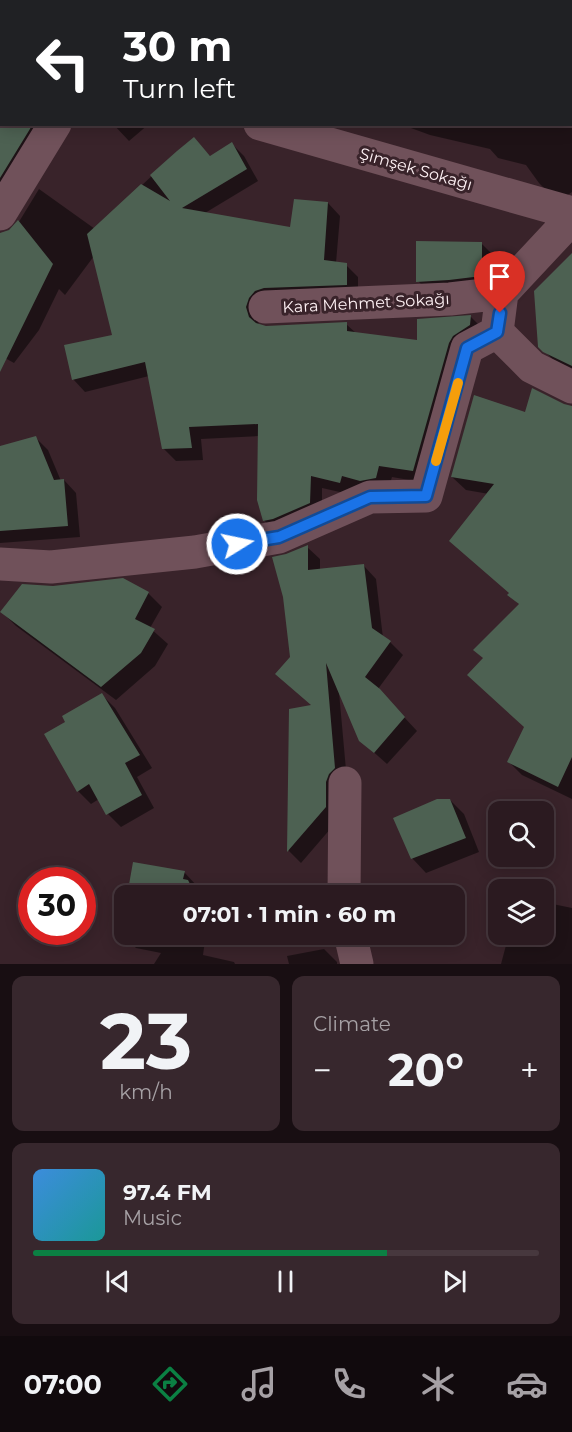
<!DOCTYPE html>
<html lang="en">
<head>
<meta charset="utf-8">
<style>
  :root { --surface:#2b1a20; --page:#37272d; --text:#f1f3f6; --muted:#a6a1a5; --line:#47383e; --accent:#0b8043 }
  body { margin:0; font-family:Montserrat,sans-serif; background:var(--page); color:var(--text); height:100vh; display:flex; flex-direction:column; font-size:22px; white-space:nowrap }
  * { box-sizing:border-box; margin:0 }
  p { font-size:20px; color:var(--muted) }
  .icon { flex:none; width:33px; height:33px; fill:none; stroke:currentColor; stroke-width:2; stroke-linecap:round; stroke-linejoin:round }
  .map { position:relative; height:964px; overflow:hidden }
  .drawer { display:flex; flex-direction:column; gap:12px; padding:12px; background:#180e12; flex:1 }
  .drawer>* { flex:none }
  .top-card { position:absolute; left:0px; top:0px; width:573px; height:126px; box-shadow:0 3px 15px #0003,0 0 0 2px var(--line); background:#202124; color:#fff; overflow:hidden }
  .controls { position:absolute; left:488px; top:801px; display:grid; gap:12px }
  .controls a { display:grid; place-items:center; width:66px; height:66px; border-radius:12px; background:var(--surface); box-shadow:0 3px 15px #0003,0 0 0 2px var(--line); font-size:30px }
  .speed { position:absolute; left:18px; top:867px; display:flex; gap:12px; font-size:30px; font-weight:700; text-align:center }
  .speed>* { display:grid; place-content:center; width:78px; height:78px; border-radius:50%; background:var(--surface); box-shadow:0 3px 15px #0003,0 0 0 2px var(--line); line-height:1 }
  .speed .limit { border:9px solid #d22; background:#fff; color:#111 }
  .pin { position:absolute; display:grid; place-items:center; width:51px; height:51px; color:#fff; margin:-62px -26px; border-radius:50% 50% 50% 0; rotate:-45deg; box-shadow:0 0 6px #0007 }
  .pin .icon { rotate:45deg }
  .me { position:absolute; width:66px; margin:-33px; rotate:80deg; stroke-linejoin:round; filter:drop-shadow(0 0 4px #0008) }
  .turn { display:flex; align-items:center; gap:21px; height:126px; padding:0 24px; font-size:27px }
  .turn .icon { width:78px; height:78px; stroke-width:2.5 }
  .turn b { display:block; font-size:42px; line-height:51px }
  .big { font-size:45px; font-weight:700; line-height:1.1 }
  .drawer .widget { flex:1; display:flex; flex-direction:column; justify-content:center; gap:9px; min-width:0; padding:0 21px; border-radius:12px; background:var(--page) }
  .drawer .dial { align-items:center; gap:0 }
  .dial b { font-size:78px; line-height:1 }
  .song { display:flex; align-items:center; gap:18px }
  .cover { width:72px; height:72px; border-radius:9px; background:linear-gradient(135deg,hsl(210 70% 55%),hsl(180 70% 35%)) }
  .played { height:6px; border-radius:3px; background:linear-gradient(90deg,var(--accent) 70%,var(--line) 70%) }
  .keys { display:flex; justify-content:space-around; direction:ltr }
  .heat { display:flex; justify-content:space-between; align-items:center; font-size:33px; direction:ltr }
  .drawer .tiles { flex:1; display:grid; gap:12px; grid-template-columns:1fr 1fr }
  .widget:last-child { grid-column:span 2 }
  .trip { position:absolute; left:114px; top:885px; width:351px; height:60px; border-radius:12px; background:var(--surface); box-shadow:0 3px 15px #0003,0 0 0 2px var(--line); font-weight:700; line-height:60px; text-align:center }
  .dock { display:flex; height:96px; justify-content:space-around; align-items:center; background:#110a0d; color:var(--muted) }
  .dock .icon { width:42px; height:42px }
  .dock .active { color:var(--accent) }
  .dock b { font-size:27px; color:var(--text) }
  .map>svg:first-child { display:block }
</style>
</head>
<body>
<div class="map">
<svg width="572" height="964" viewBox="0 0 572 964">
  <rect width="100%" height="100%" fill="#39232a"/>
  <path fill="#0007" d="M0,0l3,2h-1v122h51l-53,86z
    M536,0h36v10v-8h-34z
    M572,70v122l-10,7 -10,-3 -13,-13 -13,-18 -28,-7 -8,-9 -60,-14 -30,-11h172z
    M113,124h36l-20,17z
    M194,139l17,18 21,-13 12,12 14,25 -53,32 86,16 37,-26 12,13 -4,47 10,2 12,12v20l-100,24 1,5 7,1 80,-3 11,10 62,8 -1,-21 53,-4 12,12 -57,154 -34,-6 -4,13 -35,5 -31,-7v27l-46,18 -12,-13 -5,-84 -58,3 2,21 -27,1 -13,-13 -14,-72 -64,16 -12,-13 40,-43 -19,-80 -29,39 -6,-6 -20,41 -25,33 -9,-5 -5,-124 10,-3 7,-6 22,-36 56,40 91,-85z
    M481,243l14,14v33l-63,5 -14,-14z
    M572,256v116l-14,-7 -18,-19z
    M563,405l9,2v392l-50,-24 -13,-13 16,-34 -41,-69 36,-54 -11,-10 1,-2 -21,-99 -23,-4 -14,-13 74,-63z
    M36,438l12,12 13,31 3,-1 12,13 4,44 -80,6v-96z
    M307,547l13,12v11l44,-4 12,13 7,59 7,4 13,13 -25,34 39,42 -30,33 -27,-24 -21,-48 8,89 -9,39 -37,43 -12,-12 1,-140 23,-5 -21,-49z
    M148,593l14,14 -12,21 18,16 -13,22 -39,34 -100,-74 -14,-14z
    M102,695l13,13 37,60 -15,9 17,31 -33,19 -13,-13 -9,-15 -8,5 -13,-13 -11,-69z
    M450,800l14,14 15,38 -53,21 -14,-15z
    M184,872l14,15 -1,4 5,5h-73z
    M543,902l29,6v56h-71l8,-30h34z
    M124,920v14h82l-3,21 31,7 1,2h-81l7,-11 -25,-5 -14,-14z
    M324,949l13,13v2h-48l-2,-8z"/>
  <path fill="#4d6152" d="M0,124h33l-33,54z
    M194,137l16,19 22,-14 15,27 -65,39 108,19 4,-28 34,3 -4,58 23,3v22l-83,3 -9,3 -6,7 -3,9 3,10 7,6 10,3 81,-4v9l70,9v-21l54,-4 -1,10 -17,11 -4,7 -36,128 -34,-5 -3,12 -16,3 -18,-5 -2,7 -29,-7 -1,27 -37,16 -10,2 -6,-21 1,-76 -69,3 3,21 -30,1 -17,-87 -73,18 -8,-35 48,-10 -25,-101 54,-50 29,17 -20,-26 27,-24z
    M18,220l35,44 -53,108v-139l9,-3z
    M416,241l66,1v34l-33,4 -33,2z
    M572,253v113l-29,-14 -5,-5 -4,-56z
    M532,388l32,16 8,2v351l-14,30 -51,-25 17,-35 -57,-52 16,-17 -10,-8 46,-46 -12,-9 2,-2 -60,-52 45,-57 -43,-7 23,-82 51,17z
    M36,436l18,44 10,-1 4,47 -68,5v-85z
    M308,545v25l56,-6 8,64 19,13 -26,36 15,12 25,28 -31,36 -15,-12 -33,-78 9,105 -6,6 -3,8v25l-39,45 2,-143 22,-4 -36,-31 15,-17 -7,-60 -11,-40 14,-3z
    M123,578l26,14 -14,27 20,10 -14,24 -40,34 -101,-75 22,-28 31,2z
    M102,693l38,62 -15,8 17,32 -36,20 -17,-31 -12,8 -33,-58 21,-12 -3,-6z
    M437,799h13l16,39 -55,21 -18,-41z
    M133,862l52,9 -2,8 5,1 8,16h-69z
    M124,912v22h66l-2,13 -68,-12z"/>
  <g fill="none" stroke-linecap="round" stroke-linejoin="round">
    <path stroke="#70515a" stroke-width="33" d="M496,0l4,2
      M147,2l2,-2
      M260,124l312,89
      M0,214l55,-90
      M572,218l-70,75 -5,39 35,35 40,20
      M265,307l185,-8 52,-6
      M0,564l51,3 144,-15 84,-15 91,-40 56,-1 41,-148 30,-16
      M344,896l1,-113
      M350,934l7,30"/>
  </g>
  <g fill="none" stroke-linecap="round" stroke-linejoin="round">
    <g stroke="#114b97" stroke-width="15">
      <path id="route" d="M237,544l42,-7 91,-40 56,-1 41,-148 30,-16 3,-19"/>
    </g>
    <use href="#route" stroke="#1a73e8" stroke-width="10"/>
    <path stroke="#f59e0b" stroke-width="10" d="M436,461l22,-78"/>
  </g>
  <g text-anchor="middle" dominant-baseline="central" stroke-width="6" stroke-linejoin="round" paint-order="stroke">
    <g font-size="16" fill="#fef1f4" stroke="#39232a">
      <text transform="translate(416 169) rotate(16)">Şimşek Sokağı</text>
      <text transform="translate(366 303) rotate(-3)">Kara Mehmet Sokağı</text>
    </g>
  </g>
</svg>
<div class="controls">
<a><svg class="icon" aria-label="search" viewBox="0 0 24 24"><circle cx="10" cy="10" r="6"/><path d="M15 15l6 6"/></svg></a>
<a><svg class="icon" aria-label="layers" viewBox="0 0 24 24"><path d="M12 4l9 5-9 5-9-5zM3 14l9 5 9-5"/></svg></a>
</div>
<div class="speed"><div class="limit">30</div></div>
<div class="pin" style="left:500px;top:313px;background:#d93025"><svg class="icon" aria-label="arrive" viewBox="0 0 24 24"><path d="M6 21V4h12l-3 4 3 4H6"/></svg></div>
<svg class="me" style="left:237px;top:544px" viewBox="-20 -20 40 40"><circle r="17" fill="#1a73e8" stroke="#fff" stroke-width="3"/><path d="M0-11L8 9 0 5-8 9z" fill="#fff"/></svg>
<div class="trip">07:01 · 1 min · 60 m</div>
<div class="top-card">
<div class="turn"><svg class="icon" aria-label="left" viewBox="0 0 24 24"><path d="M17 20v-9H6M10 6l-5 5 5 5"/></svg><div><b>30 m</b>Turn left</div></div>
</div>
</div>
<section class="drawer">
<div class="tiles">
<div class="widget dial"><b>23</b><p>km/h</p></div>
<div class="widget"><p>Climate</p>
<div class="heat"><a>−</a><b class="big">20°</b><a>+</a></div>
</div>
<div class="widget">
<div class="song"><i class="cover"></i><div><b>97.4 FM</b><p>Music</p></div></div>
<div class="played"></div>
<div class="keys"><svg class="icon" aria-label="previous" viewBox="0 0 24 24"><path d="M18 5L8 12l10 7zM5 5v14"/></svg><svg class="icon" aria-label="pause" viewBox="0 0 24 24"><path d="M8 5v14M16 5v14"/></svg><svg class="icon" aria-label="next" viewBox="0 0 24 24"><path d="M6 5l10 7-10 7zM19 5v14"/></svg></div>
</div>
</div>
</section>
<nav class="dock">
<b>07:00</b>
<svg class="icon active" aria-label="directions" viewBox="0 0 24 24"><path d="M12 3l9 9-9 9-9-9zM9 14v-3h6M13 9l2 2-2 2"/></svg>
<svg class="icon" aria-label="music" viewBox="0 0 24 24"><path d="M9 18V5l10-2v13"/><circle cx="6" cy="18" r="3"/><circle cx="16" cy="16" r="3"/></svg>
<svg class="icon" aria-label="phone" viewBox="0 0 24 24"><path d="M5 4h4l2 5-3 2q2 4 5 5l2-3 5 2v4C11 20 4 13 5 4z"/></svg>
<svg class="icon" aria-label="climate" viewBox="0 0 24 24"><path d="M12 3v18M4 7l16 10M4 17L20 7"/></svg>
<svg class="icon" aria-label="car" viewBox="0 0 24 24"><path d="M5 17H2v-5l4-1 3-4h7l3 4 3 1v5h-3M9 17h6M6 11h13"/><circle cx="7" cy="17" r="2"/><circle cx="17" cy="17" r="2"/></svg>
</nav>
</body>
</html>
